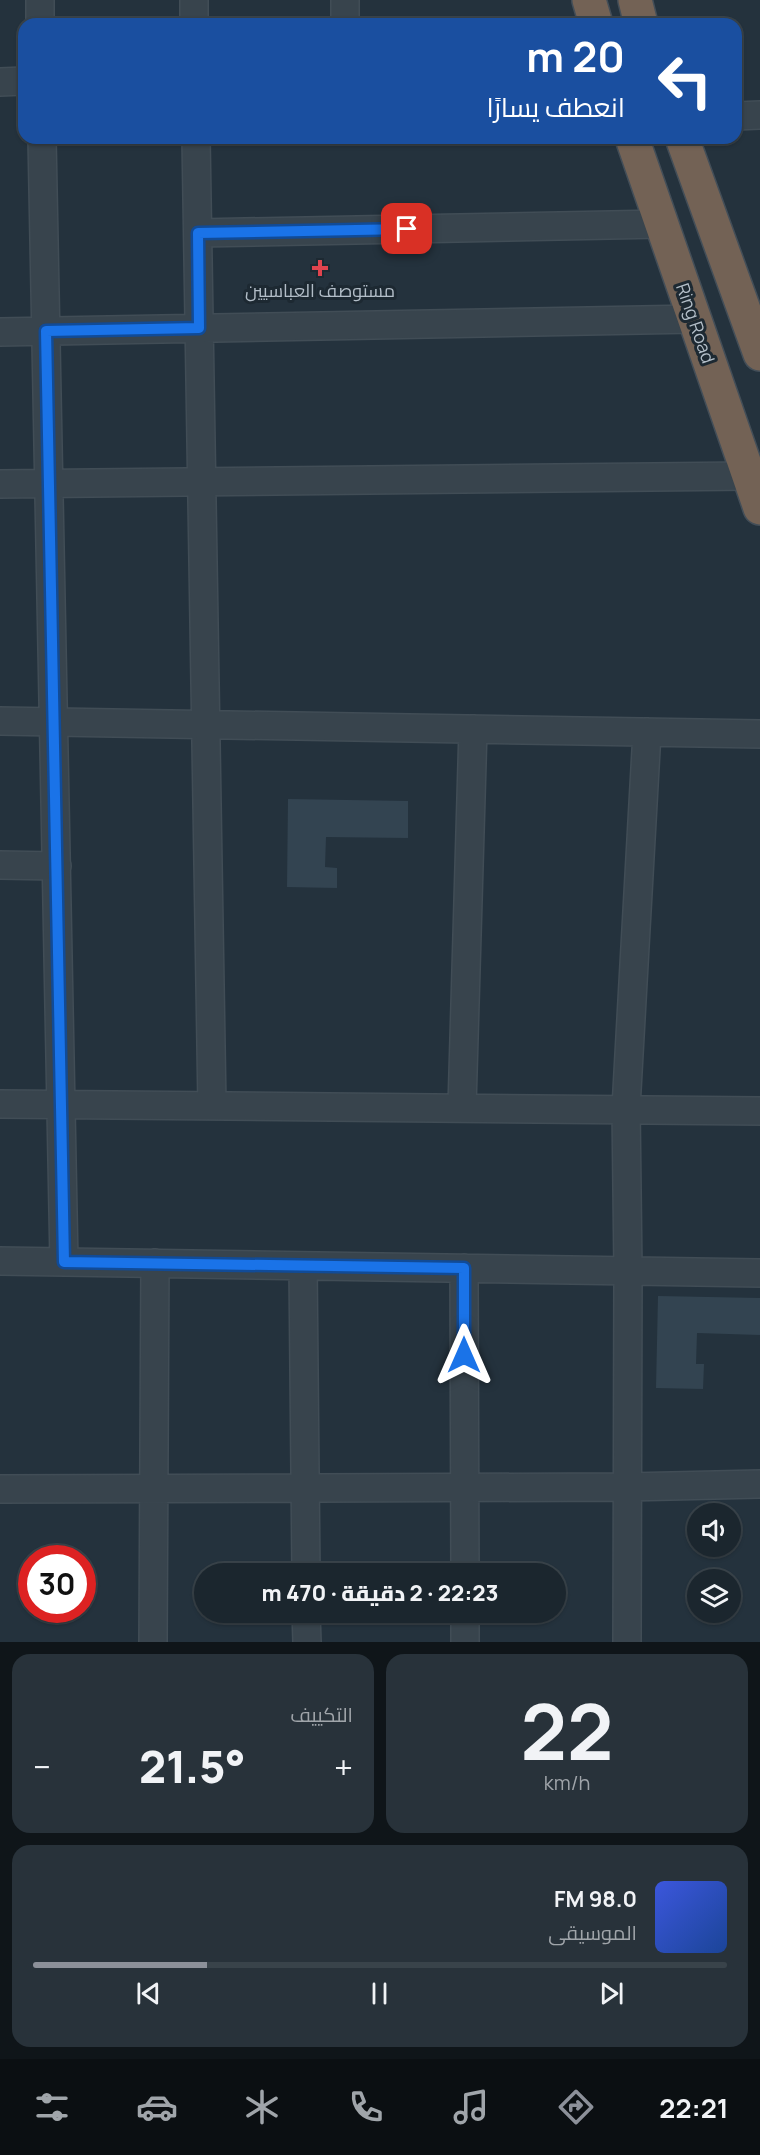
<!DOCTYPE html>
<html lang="ar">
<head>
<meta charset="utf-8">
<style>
  :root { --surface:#1b262e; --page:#28323a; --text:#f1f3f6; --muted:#a0a5aa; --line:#39434a; --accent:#8c9099 }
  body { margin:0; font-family:Manrope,Cairo,sans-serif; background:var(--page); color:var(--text); direction:rtl; height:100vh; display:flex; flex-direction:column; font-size:22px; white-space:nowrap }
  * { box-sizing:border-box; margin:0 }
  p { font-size:20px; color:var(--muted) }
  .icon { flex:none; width:33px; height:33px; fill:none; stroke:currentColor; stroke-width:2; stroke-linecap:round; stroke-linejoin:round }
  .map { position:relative; height:1642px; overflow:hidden; direction:ltr }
  .panel { display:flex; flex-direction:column; gap:12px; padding:12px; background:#0f1519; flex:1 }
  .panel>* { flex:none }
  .guide { position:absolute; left:18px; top:18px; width:724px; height:126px; border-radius:18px; box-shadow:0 2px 4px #0004,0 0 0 2px var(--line); direction:rtl; background:#1a4fa0; color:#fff; overflow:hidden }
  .tools { position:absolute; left:687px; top:1503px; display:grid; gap:12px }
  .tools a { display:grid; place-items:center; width:54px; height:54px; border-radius:50%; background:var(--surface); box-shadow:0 2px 4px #0004,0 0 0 2px var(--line); font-size:30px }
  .speed { position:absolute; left:18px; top:1545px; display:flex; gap:12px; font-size:30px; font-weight:700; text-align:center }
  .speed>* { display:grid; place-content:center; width:78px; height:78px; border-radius:50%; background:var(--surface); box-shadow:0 2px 4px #0004,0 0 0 2px var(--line); line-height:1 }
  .speed .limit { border:9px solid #d22; background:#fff; color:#111 }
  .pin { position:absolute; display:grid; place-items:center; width:51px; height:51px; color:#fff; margin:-26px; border-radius:12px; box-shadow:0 3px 9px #0006 }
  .me { position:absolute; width:66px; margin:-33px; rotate:0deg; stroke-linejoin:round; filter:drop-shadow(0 0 4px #0008) }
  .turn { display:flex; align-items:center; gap:21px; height:126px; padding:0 18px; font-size:27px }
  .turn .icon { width:78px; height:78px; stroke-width:2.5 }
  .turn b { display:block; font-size:42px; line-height:51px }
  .big { font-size:45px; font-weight:800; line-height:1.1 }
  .panel .card { flex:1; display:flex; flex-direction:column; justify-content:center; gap:9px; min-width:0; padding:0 21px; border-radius:18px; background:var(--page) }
  .panel .dial { align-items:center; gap:0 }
  .dial b { font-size:78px; line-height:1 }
  .song { display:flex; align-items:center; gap:18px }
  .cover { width:72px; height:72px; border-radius:9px; background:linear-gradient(135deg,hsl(230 70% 55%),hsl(220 70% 35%)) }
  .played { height:6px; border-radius:3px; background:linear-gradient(90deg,var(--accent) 25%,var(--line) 25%) }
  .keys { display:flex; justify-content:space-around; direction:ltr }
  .heat { display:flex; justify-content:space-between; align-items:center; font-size:33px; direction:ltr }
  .panel .tiles { flex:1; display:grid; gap:12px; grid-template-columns:1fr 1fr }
  .card:last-child { grid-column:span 2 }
  .trip { position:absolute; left:194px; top:1563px; width:372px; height:60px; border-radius:30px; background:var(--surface); box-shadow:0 2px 4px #0004,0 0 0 2px var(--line); font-weight:800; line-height:60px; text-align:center; direction:rtl }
  .dock { display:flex; height:96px; justify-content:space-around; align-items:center; background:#0b0f12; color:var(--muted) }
  .dock .icon { width:42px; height:42px }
  .dock .selected { color:var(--accent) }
  .dock b { font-size:27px; color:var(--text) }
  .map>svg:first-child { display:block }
</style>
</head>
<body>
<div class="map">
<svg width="760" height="1642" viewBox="0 0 760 1642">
  <rect width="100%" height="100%" fill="#24323d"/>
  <path fill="#334451" d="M288,799l120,2v37l-82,-1 -1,30 12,1v20l-50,-1z
    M658,1296l102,2v37l-63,-2 -1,31h8l-1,25 -47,-1z"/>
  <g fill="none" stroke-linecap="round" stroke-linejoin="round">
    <g stroke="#414d56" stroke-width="30">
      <path id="minor" d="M40,0v24
        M194,0v24
        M345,0v24
        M0,82l24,-1
        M736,116l24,-1
        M42,138l22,1124
        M196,138l16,968
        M198,233l464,-9
        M0,332l695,-13
        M0,484l749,-8
        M0,721l760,13
        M0,865l57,1
        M0,1104l760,7
        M462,1107l11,-378
        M0,1261l760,12
        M303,1266l3,308
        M464,1268l1,306
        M0,1489l627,-2 133,-3
        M306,1612l1,30
        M465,1612v30
        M153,1642l2,-379
        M627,1642l1,-371 -2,-163 21,-376"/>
    </g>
    <g stroke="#434e58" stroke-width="36">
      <path id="highway" d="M589,0l7,24
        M635,0l6,24
        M632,138l128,370
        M682,138l78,216"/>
    </g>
    <use href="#minor" stroke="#38444d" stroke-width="27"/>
    <use href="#highway" stroke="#736255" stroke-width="33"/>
  </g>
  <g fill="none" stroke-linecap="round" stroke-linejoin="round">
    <g stroke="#114b97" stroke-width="15">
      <path id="route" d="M407,229l-209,4 1,95 -153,3 18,931 400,6v87"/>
    </g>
    <use href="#route" stroke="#1a73e8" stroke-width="10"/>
  </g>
  <path fill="#e0444e" stroke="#1d2932" stroke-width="2" d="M317 259h6v6h6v6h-6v6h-6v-6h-6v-6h6z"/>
  <g text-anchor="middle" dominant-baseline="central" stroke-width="6" stroke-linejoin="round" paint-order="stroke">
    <g font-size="18" fill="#b3bec8" stroke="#1d2932">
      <text x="320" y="290">مستوصف العباسيين</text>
    </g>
    <g font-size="18" fill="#b3bec8" stroke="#1d2932">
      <text transform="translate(696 323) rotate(71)">Ring Road</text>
    </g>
  </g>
</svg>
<div class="tools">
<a><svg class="icon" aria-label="sound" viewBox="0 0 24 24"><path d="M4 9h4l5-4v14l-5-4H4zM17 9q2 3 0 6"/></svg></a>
<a><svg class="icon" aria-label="layers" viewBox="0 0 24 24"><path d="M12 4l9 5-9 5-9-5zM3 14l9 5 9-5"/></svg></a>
</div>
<div class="speed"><div class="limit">30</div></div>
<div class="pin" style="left:407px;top:229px;background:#d93025"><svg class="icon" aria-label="arrive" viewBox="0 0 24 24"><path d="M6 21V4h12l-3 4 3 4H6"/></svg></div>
<svg class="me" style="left:464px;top:1355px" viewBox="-20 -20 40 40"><path d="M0-17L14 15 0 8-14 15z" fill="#1a73e8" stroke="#fff" stroke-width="4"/></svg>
<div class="trip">22:23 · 2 دقيقة · 470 m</div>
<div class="guide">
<div class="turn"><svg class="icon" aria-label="left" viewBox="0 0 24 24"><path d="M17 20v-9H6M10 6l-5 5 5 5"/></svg><div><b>20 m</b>انعطف يسارًا</div></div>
</div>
</div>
<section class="panel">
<div class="tiles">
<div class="card dial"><b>22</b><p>km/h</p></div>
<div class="card"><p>التكييف</p>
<div class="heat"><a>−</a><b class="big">21.5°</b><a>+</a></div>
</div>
<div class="card">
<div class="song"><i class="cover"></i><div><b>98.0 FM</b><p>الموسيقى</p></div></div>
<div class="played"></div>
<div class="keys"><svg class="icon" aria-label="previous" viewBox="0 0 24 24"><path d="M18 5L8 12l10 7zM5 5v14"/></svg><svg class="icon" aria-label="pause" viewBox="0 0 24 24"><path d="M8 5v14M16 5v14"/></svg><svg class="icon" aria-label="next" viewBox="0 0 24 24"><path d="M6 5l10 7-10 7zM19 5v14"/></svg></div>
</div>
</div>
</section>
<nav class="dock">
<b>22:21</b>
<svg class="icon selected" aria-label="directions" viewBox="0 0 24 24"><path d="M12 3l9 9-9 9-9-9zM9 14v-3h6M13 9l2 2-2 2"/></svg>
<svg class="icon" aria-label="music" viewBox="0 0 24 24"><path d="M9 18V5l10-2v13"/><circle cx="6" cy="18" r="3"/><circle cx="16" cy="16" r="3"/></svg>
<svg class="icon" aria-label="phone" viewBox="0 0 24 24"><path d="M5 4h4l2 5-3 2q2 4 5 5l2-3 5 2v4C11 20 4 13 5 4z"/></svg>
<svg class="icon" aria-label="climate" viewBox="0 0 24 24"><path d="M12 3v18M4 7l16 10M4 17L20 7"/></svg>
<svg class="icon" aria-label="car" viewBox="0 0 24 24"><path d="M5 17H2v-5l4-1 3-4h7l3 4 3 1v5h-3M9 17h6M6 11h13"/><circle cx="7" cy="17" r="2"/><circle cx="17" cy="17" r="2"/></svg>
<svg class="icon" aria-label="filters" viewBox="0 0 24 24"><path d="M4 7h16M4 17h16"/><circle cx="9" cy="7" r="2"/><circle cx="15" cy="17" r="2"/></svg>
</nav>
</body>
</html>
